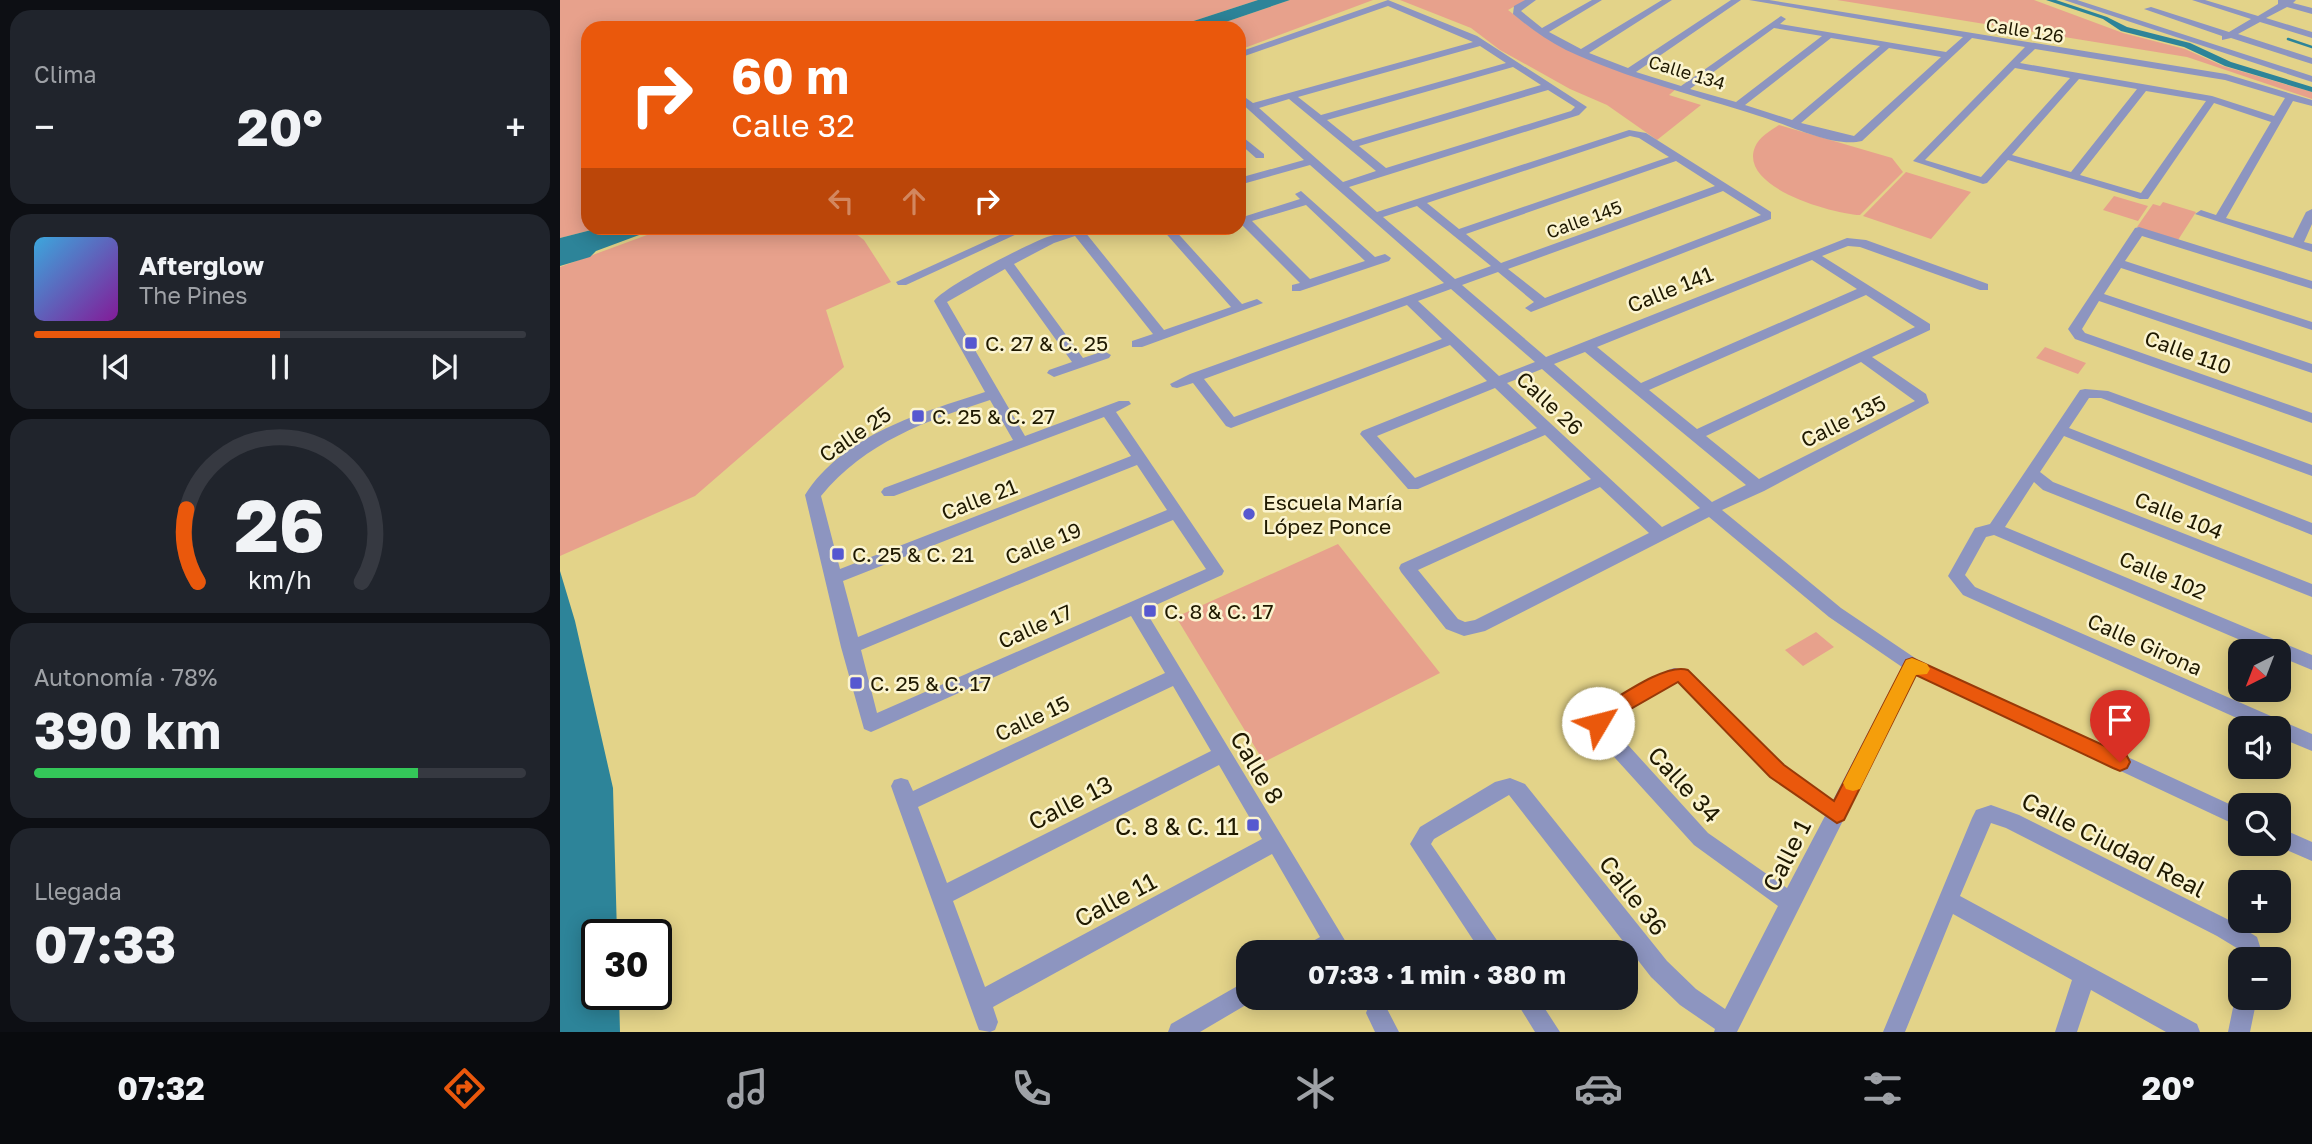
<!DOCTYPE html>
<html lang="es">
<head>
<meta charset="utf-8">
<style>
  :root { --surface:#171b24; --page:#20242c; --text:#f1f3f6; --muted:#9ea1a6; --line:#363941; --accent:#ea580c }
  body { margin:0; font-family:"Golos Text",sans-serif; background:var(--page); color:var(--text); height:100vh; display:flex; flex-direction:column; font-size:26px; white-space:nowrap }
  * { box-sizing:border-box; margin:0 }
  p { font-size:23px; color:var(--muted) }
  .icon { flex:none; width:38px; height:38px; fill:none; stroke:currentColor; stroke-width:2; stroke-linecap:round; stroke-linejoin:round }
  .map { position:relative; flex:1; overflow:hidden }
  .panel { display:flex; flex-direction:column; gap:10px; padding:10px; background:#0d0f14; width:560px }
  .panel>* { flex:none }
  .top-card { position:absolute; left:21px; top:21px; width:665px; height:214px; border-radius:21px; box-shadow:0 4px 18px #0003; background:#ea580c; color:#fff; overflow:hidden }
  .needle { width:46px; rotate:222deg }
  .tools { position:absolute; left:1668px; top:639px; display:grid; gap:14px }
  .tools a { display:grid; place-items:center; width:63px; height:63px; border-radius:14px; background:var(--surface); box-shadow:0 4px 18px #0003; font-size:35px }
  .speed { position:absolute; left:21px; top:919px; display:flex; gap:14px; font-size:35px; font-weight:700; text-align:center }
  .speed>* { display:grid; place-content:center; width:91px; height:91px; border-radius:50%; background:var(--surface); box-shadow:0 4px 18px #0003; line-height:1 }
  .speed .limit { border:4px solid #111; border-radius:10px; background:#fff; color:#111 }
  .pin { position:absolute; display:grid; place-items:center; width:60px; height:60px; color:#fff; margin:-72px -30px; border-radius:50% 50% 50% 0; rotate:-45deg; box-shadow:0 0 7px #0007 }
  .pin .icon { rotate:45deg }
  .me { position:absolute; width:77px; margin:-38px; rotate:53deg; stroke-linejoin:round; filter:drop-shadow(0 0 5px #0008) }
  .turn { display:flex; align-items:center; gap:24px; height:147px; padding:0 35px; font-size:32px }
  .turn .icon { width:91px; height:91px; stroke-width:2.5 }
  .turn b { display:block; font-size:49px; line-height:60px }
  .lanes { display:flex; align-items:center; height:66px; padding:0 35px; background:#0003; justify-content:center; gap:35px; direction:ltr }
  .lanes .off { opacity:.35 }
  .big { font-size:52px; font-weight:700; line-height:1.1 }
  .panel .widget { flex:1; display:flex; flex-direction:column; justify-content:center; gap:10px; min-width:0; padding:0 24px; border-radius:21px; background:var(--page) }
  .panel .dial { align-items:center; gap:0 }
  .dial svg { height:182px; overflow:visible; fill:none; stroke:var(--line); stroke-width:7; stroke-linecap:round; text-anchor:middle }
  .dial text { fill:var(--text); stroke:none }
  .song { display:flex; align-items:center; gap:21px }
  .cover { width:84px; height:84px; border-radius:10px; background:linear-gradient(135deg,hsl(200 70% 55%),hsl(290 70% 35%)) }
  .played { height:7px; border-radius:4px; background:linear-gradient(90deg,var(--accent) 50%,var(--line) 50%) }
  .keys { display:flex; justify-content:space-around; direction:ltr }
  .heat { display:flex; justify-content:space-between; align-items:center; font-size:38px; direction:ltr }
  .charge { height:10px; border-radius:5px; background:linear-gradient(90deg,#34c759 78%,var(--line) 0) }
  .trip { position:absolute; left:676px; top:940px; width:402px; height:70px; border-radius:21px; background:var(--surface); box-shadow:0 4px 18px #0003; font-weight:700; line-height:70px; text-align:center }
  .dock { display:flex; height:112px; justify-content:space-around; align-items:center; background:#090b0e; color:var(--muted) }
  .dock .icon { width:49px; height:49px }
  .dock .current { color:var(--accent) }
  .dock b { font-size:32px; color:var(--text) }
  main { display:flex; flex:1; min-height:0 }
  .map>svg:first-child { display:block }
</style>
</head>
<body>
<main>
<section class="panel">
<div class="widget"><p>Clima</p>
<div class="heat"><a>−</a><b class="big">20°</b><a>+</a></div>
</div>
<div class="widget">
<div class="song"><i class="cover"></i><div><b>Afterglow</b><p>The Pines</p></div></div>
<div class="played"></div>
<div class="keys"><svg class="icon" aria-label="previous" viewBox="0 0 24 24"><path d="M18 5L8 12l10 7zM5 5v14"/></svg><svg class="icon" aria-label="pause" viewBox="0 0 24 24"><path d="M8 5v14M16 5v14"/></svg><svg class="icon" aria-label="next" viewBox="0 0 24 24"><path d="M6 5l10 7-10 7zM19 5v14"/></svg></div>
</div>
<div class="widget dial"><svg viewBox="0 0 100 80">
<path d="M14 69A42 42 0 1 1 86 69"/>
<path d="M14 69A42 42 0 0 1 9 37" stroke="#ea580c"/>
<text x="50" y="56" font-size="32" font-weight="700">26</text>
<text x="50" y="72" font-size="11">km/h</text>
</svg></div>
<div class="widget"><p>Autonomía · 78%</p><b class="big">390 km</b><div class="charge"></div></div>
<div class="widget"><p>Llegada</p><b class="big">07:33</b></div>
</section>
<div class="map">
<svg width="1752" height="1032" viewBox="0 0 1752 1032">
  <rect width="100%" height="100%" fill="#e3d389"/>
  <path fill="#e7a18c" d="M0,0h698l-86,28h-584v200h11l-39,10z
    M730,0h83l-134,50v-22h-31z
    M840,0h126l-18,10 29,22 139,57 -7,6 32,10 -44,35 -50,-35 -37,-16 -70,-39 -29,-22z
    M1277,0h197l89,33 62,16 38,17 89,26v7l-125,-42z
    M1219,125l113,33 11,14 -43,43c-26,-1 -122,-27 -105,-68 4,-10 15,-16 24,-22z
    M1346,172l65,20 -40,47 -68,-23z
    M1554,196l34,10 -10,15 -35,-11z
    M1603,202l33,10 -18,28 -41,-13 16,-23 7,2z
    M106,228h182l16,12 27,42 -65,28 18,57 -149,129 -135,60v-289z
    M1485,347l41,16 -8,11 -42,-16z
    M778,544l102,129 -176,89 -88,-145z
    M1256,632l18,15 -31,19 -18,-16z"/>
  <path fill="#2d8499" d="M698,0h32l-82,28h-36z
    M39,228h59l-62,23 -6,6 -30,9v-28z
    M0,571l15,50 38,167 4,146h-20v60h22l1,38h-60z"/>
  <g fill="none" stroke-linecap="round" stroke-linejoin="round">
    <path stroke="#2d8499" stroke-width="2.5" d="M1728,39l24,8"/>
    <path fill="#2d8499" fill-rule="evenodd" d="M1486,0h10l51,17 20,10 63,16 41,19 81,25v5l-87,-26 -41,-19 -63,-16 -18,-12z"/>
    <path fill="#8d95c0" fill-rule="evenodd" d="M828,0l89,36 110,71 -8,8 -230,72 28,25 252,-82 17,3 125,79v7l-240,93 -6,-4 9,-6 -36,-30 -36,13 84,72 301,-119 19,2 122,44v6h-8l-120,-43 -12,-1 -26,10 108,68v6l-58,27 54,37 3,9 -165,88 -42,19 119,98 77,52 322,149v18l-324,-152 -179,357h-23l1,-3 -35,-24 -29,-28 -142,-182 -75,44 -3,5 74,108h-24l-71,-108 10,-17 75,-45 15,-4 15,6 142,177 29,28 29,20 53,-103 -84,-61 -98,-108 -7,-13 4,-11 75,-43 6,-2 14,2 96,95 49,35 69,-133 -73,-50 -120,-100 -224,114 -21,5 -18,-7 -45,-57 -2,-4 2,-4 190,-85 -46,-44 -127,54h-10l-48,-55 2,-3 125,-50 -37,-36 -219,83 -5,-2 -33,-43 -16,5 -5,-1 -2,-3 20,-10 254,-91 -134,-118 -71,20v-7l65,-18 -65,-59v-8l14,10 220,-61 -85,-36 -149,52v-6zM920,46l26,17 -185,52 -23,-18zM953,67l28,18 -188,56 -26,-21zM988,90l27,17 -4,4 -185,57 -27,-22zM729,99l87,72 -33,11 -84,-74zM1070,136l9,2 30,19 -210,72 -32,-26zM1116,161l39,25 -214,77 -35,-29zM1163,191l38,24 -216,83 -37,-29zM857,206l74,60 -36,13 -72,-62zM1252,260l45,29 -216,94 -44,-36zM891,289l84,73 -36,14 -81,-75zM1306,295l49,32 -218,102 -48,-39zM847,305l35,34 -208,78 -30,-38zM1025,352l161,133 -34,17 -158,-138zM1301,362l54,39 -156,78 -53,-43zM982,369l158,139 -38,19 -155,-144zM935,388l42,40 -122,50 -38,-42zM1040,487l49,46 -174,87 -10,2 -7,-3 -40,-49zM1118,682l92,95 55,39 -38,72 -79,-55 -100,-110z
      M965,0h11l-15,11 21,17 50,-28h10l-53,32 32,17 81,-49h10l-83,53 39,15 103,-68h10l-105,72 45,14 100,-70 5,3 -6,5 166,28 17,-15 -214,-37h20l457,74 86,26v6l-19,-5 -67,117 67,20 13,-26 6,-3v15l-8,18 8,2v8l-117,-38 6,-4 15,5 55,-93 -57,-19 -66,96h-8l-132,-39 -21,23 -4,1 -70,-23 112,-114 -53,-9 -110,103c-29,7 -75,-17 -103,-25 -65,-21 -131,-37 -193,-66 -20,-10 -36,-22 -53,-36l1,-8zM1214,28l48,8 -86,66 -46,-13zM1271,38l49,8 -88,74 -47,-15zM1329,48l52,9 -87,79 -53,-13zM1475,49l190,31 60,18 -11,18 -62,-20 -192,-33zM1455,68l55,10 -89,99 -56,-17zM1519,79l58,10 -66,83 -59,-17zM1586,91l60,10 -65,92 -61,-18z
      M1504,0h13l235,76v6z
      M1632,0h13l53,16 20,-12v-4h18l-3,3 19,5v6l-25,-7 -21,11 46,14v6l-52,-16 -22,12 74,24v6l-81,-26 -9,2v-4l-78,-27 7,-2 78,25 22,-13z
      M679,134l25,20v4h-8l-17,-15z
      M741,191l74,66 10,-3 6,4 -2,3 -89,30h-8v-6l8,-2 -61,-61v-11l7,5 54,-17 -5,-5zM746,205l59,56 -55,18 -58,-58z
      M1579,227l173,54v8l-170,-53 -17,25 187,61v8l-191,-62 -17,26 208,70v9l-213,-72 -17,28 3,4 227,80v10l-237,-84 -7,-10 67,-101z
      M455,228h15l-124,57h-8l-2,-3z
      M513,228h19l-7,4 79,98 67,-23 -70,-79h12l69,76 15,-5 6,4 -121,44h-10v-6l21,-7 -78,-98 -21,7 -40,21 69,94 21,-7 7,4 -2,3 -55,19 -7,-4 2,-3 23,-8 -67,-93 -58,33 78,134 94,-35h10l2,3 -15,8 108,159 -2,4 -77,35 207,342h-49l3,-7 14,-8 -48,-83 -279,153 5,15 -3,8 -5,2 -11,-2 -3,-8 -79,-219 -6,-17 3,-6 7,-2 7,2 5,11 252,-118 -34,-57 -253,113 -7,3 -7,-3 -23,-82 -36,-152c39,-61 116,-82 180,-103l-51,-91c11,-15 92,-56 113,-64 9,-3 18,-5 26,-9zM430,400l23,40 -129,48 -3,4 3,4h10l210,-79 27,39 -291,113 -19,-73c44,-54 105,-75 169,-96zM577,465l30,45 -309,127 -15,-56zM613,520l33,49 -329,144 -16,-63zM613,686l38,65 -264,132 -29,-76zM659,765l43,74 -277,148 -32,-86z
      M1525,389l23,2 204,74v11l-211,-78h-12l-20,30 243,95v12l-248,-99 -24,36 13,10 259,102v13l-269,-107 -9,-8 -29,45 307,128v15l-34,-14v-5h-12l-272,-116 -8,2 -21,38 10,12 337,147v17l-34,-14v-9h-19l-296,-133 -15,-19 27,-48 15,-4 90,-134z
      M1431,805l28,10 214,107 24,15 7,22h-22l-2,-9 -23,-14 -211,-108 -15,-5 -31,73 237,128 3,8h-34l-75,-42 -14,42h-22l17,-52 -119,-66 -48,118h-22l89,-214 4,-8z
      M1718,827l34,15v19l-39,-17h5z
      M688,980v18l8,1 -56,33h-32l3,-8z
      M1680,989v9h17l-7,34h-22l7,-34z
      M954,998h24l22,34h-25z
      M817,1002l8,3 14,27h-24l-9,-19 3,-8z"/>
  </g>
  <path fill="#ea580c" stroke="#983908" stroke-width="2" d="M1352,658l215,98 3,6 -3,6 -7,3 -7,-3 -197,-93 -72,145 -7,3 -67,-46 -92,-95 -70,40 -3,7 -7,2 -7,-2 -2,-6 4,-11c22,-12 72,-50 95,-42l96,95 50,36 72,-141z"/>
  <path fill="#f59e0b" d="M1352,658l15,6 3,5 -3,5 -11,1 -56,114 -7,2 -7,-2 -3,-6 3,-6 60,-117z"/>
  <g fill="#5658d0" stroke="#fbf4d0" stroke-width="2.5">
    <rect x="404" y="336" width="14" height="14" rx="3.5"/>
    <rect x="351" y="409" width="14" height="14" rx="3.5"/>
    <circle cx="689" cy="514" r="7"/>
    <rect x="271" y="547" width="14" height="14" rx="3.5"/>
    <rect x="583" y="604" width="14" height="14" rx="3.5"/>
    <rect x="289" y="676" width="14" height="14" rx="3.5"/>
    <rect x="686" y="818" width="14" height="14" rx="3.5"/>
  </g>
  <g text-anchor="middle" dominant-baseline="central" stroke-width="5" stroke-linejoin="round" paint-order="stroke">
    <g font-size="18" fill="#1f1900" stroke="#fbf4d0">
      <text transform="translate(1465 30) rotate(9)">Calle 126</text>
      <text transform="translate(1127 72) rotate(17)">Calle 134</text>
      <text transform="translate(1024 219) rotate(-20)">Calle 145</text>
    </g>
    <g font-size="21" fill="#1f1900" stroke="#fbf4d0">
      <text transform="translate(1110 289) rotate(-22)">Calle 141</text>
      <text transform="translate(1628 352) rotate(20)">Calle 110</text>
      <text transform="translate(990 403) rotate(43)">Calle 26</text>
      <text transform="translate(1283 421) rotate(-26)">Calle 135</text>
      <text transform="translate(295 434) rotate(-34)">Calle 25</text>
      <text transform="translate(419 499) rotate(-21)">Calle 21</text>
      <text transform="translate(1619 515) rotate(22)">Calle 104</text>
      <text transform="translate(483 543) rotate(-22)">Calle 19</text>
      <text transform="translate(1603 575) rotate(23)">Calle 102</text>
      <text transform="translate(475 626) rotate(-24)">Calle 17</text>
      <text transform="translate(1585 644) rotate(24)">Calle Girona</text>
      <text transform="translate(472 718) rotate(-25)">Calle 15</text>
    </g>
    <g font-size="21" fill="#1f1900" stroke="#fbf4d0" text-anchor="start">
      <text x="425" y="343">C. 27 &amp; C. 25</text>
      <text x="372" y="416">C. 25 &amp; C. 27</text>
      <text x="703" y="502">Escuela María<tspan x="703" dy="24">López Ponce</tspan></text>
      <text x="292" y="554">C. 25 &amp; C. 21</text>
      <text x="604" y="611">C. 8 &amp; C. 17</text>
      <text x="310" y="683">C. 25 &amp; C. 17</text>
    </g>
    <g font-size="24" fill="#1f1900" stroke="#fbf4d0">
      <text transform="translate(698 767) rotate(59)">Calle 8</text>
      <text transform="translate(1125 784) rotate(47)">Calle 34</text>
      <text transform="translate(510 802) rotate(-27)">Calle 13</text>
      <text transform="translate(1554 844) rotate(27)">Calle Ciudad Real</text>
      <text transform="translate(1226 855) rotate(-63)">Calle 1</text>
      <text transform="translate(1074 895) rotate(52)">Calle 36</text>
      <text transform="translate(555 899) rotate(-28)">Calle 11</text>
    </g>
    <g font-size="24" fill="#1f1900" stroke="#fbf4d0" text-anchor="end">
      <text x="679" y="825">C. 8 &amp; C. 11</text>
    </g>
  </g>
</svg>
<div class="tools">
<a><svg class="needle" viewBox="-14 -14 28 28"><path d="M0-13l5 13h-10z" fill="#e53935"/><path d="M0 13l5-13h-10z" fill="#9ea1a6"/></svg></a>
<a><svg class="icon" aria-label="sound" viewBox="0 0 24 24"><path d="M4 9h4l5-4v14l-5-4H4zM17 9q2 3 0 6"/></svg></a>
<a><svg class="icon" aria-label="search" viewBox="0 0 24 24"><circle cx="10" cy="10" r="6"/><path d="M15 15l6 6"/></svg></a>
<a>+</a>
<a>−</a>
</div>
<div class="speed"><div class="limit">30</div></div>
<div class="pin" style="left:1560px;top:762px;background:#d93025"><svg class="icon" aria-label="arrive" viewBox="0 0 24 24"><path d="M6 21V4h12l-3 4 3 4H6"/></svg></div>
<svg class="me" style="left:1038px;top:723px" viewBox="-20 -20 40 40"><circle r="19" fill="#fff"/><path d="M0-13L10 11 0 6-10 11z" fill="#ea580c"/></svg>
<div class="trip">07:33 · 1 min · 380 m</div>
<div class="top-card">
<div class="turn"><svg class="icon" aria-label="right" viewBox="0 0 24 24"><path d="M7 20v-9h11M14 6l5 5-5 5"/></svg><div><b>60 m</b>Calle 32</div></div>
<div class="lanes"><svg class="icon off" aria-label="left" viewBox="0 0 24 24"><path d="M17 20v-9H6M10 6l-5 5 5 5"/></svg><svg class="icon off" aria-label="ahead" viewBox="0 0 24 24"><path d="M12 20V5M6 11l6-6 6 6"/></svg><svg class="icon" aria-label="right" viewBox="0 0 24 24"><path d="M7 20v-9h11M14 6l5 5-5 5"/></svg></div>
</div>
</div>
</main>
<nav class="dock">
<b>07:32</b>
<svg class="icon current" aria-label="directions" viewBox="0 0 24 24"><path d="M12 3l9 9-9 9-9-9zM9 14v-3h6M13 9l2 2-2 2"/></svg>
<svg class="icon" aria-label="music" viewBox="0 0 24 24"><path d="M9 18V5l10-2v13"/><circle cx="6" cy="18" r="3"/><circle cx="16" cy="16" r="3"/></svg>
<svg class="icon" aria-label="phone" viewBox="0 0 24 24"><path d="M5 4h4l2 5-3 2q2 4 5 5l2-3 5 2v4C11 20 4 13 5 4z"/></svg>
<svg class="icon" aria-label="climate" viewBox="0 0 24 24"><path d="M12 3v18M4 7l16 10M4 17L20 7"/></svg>
<svg class="icon" aria-label="car" viewBox="0 0 24 24"><path d="M5 17H2v-5l4-1 3-4h7l3 4 3 1v5h-3M9 17h6M6 11h13"/><circle cx="7" cy="17" r="2"/><circle cx="17" cy="17" r="2"/></svg>
<svg class="icon" aria-label="filters" viewBox="0 0 24 24"><path d="M4 7h16M4 17h16"/><circle cx="9" cy="7" r="2"/><circle cx="15" cy="17" r="2"/></svg>
<b>20°</b>
</nav>
</body>
</html>
